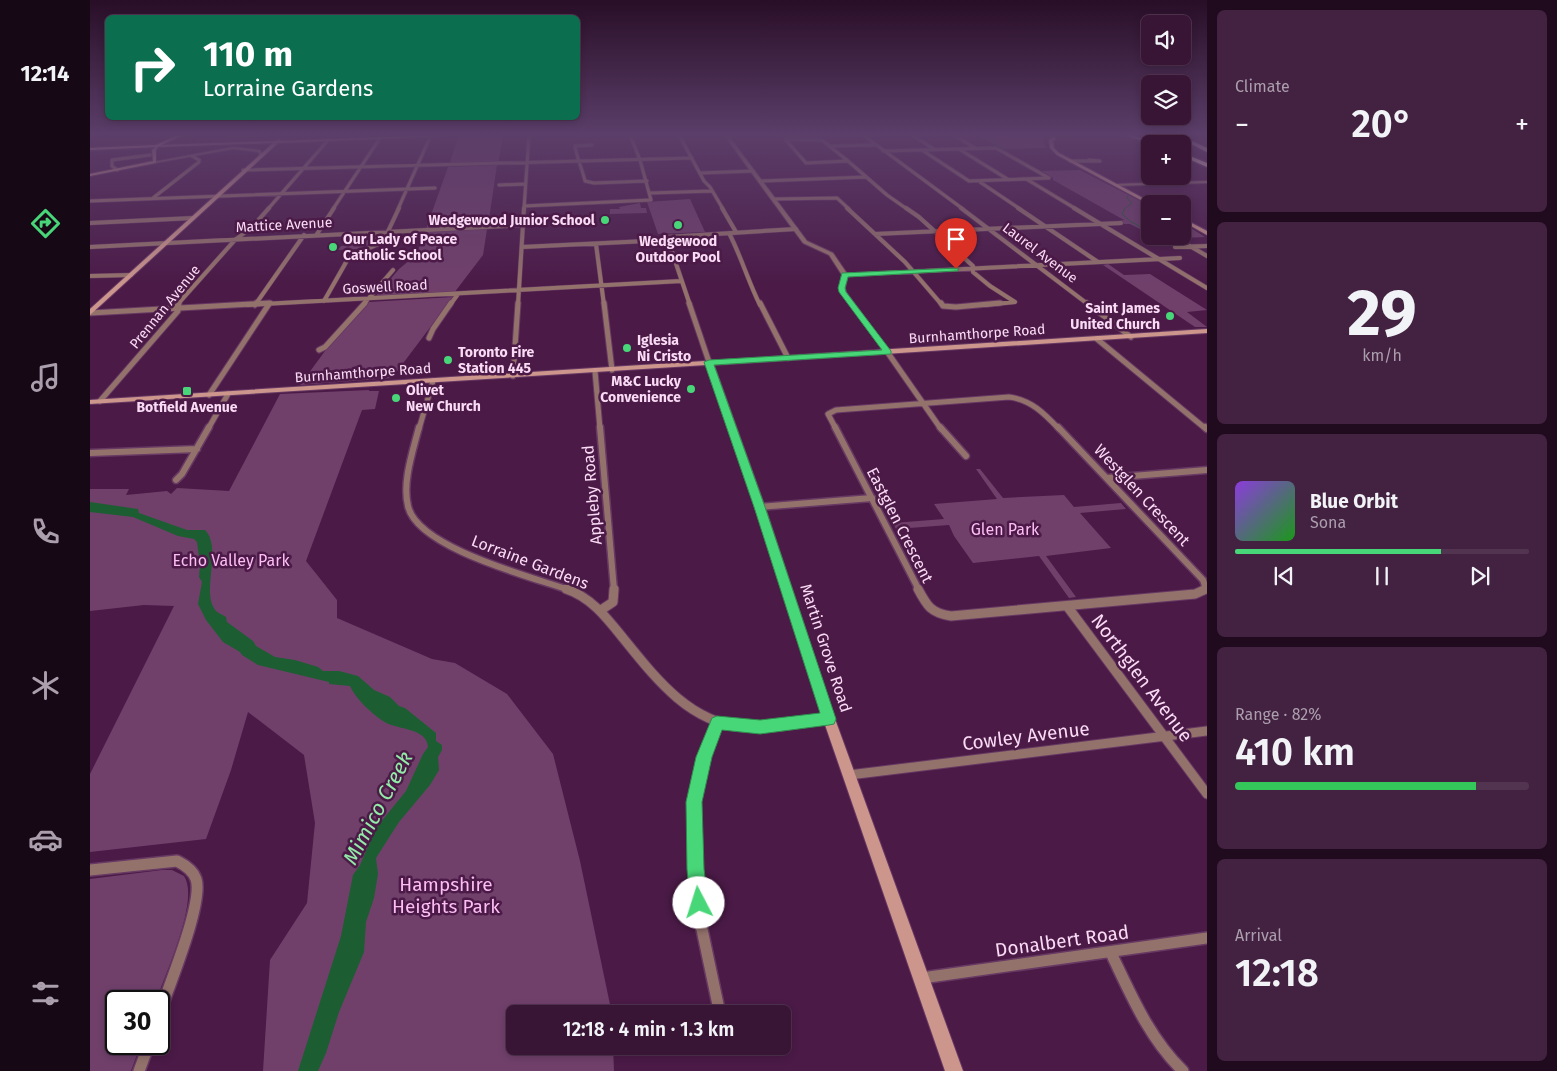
<!DOCTYPE html>
<html lang="en">
<head>
<meta charset="utf-8">
<style>
  :root { --surface:#381435; --page:#432141; --text:#f1f3f6; --muted:#ab9ead; --line:#523350; --accent:#48d778 }
  body { margin:0; font-family:"Fira Sans",sans-serif; background:var(--page); color:var(--text); height:100vh; display:flex; flex-direction:column; font-size:19px; white-space:nowrap }
  * { box-sizing:border-box; margin:0 }
  p { font-size:16px; color:var(--muted) }
  .icon { flex:none; width:28px; height:28px; fill:none; stroke:currentColor; stroke-width:2; stroke-linecap:round; stroke-linejoin:round }
  .map { position:relative; flex:1; overflow:hidden }
  .drawer { display:flex; flex-direction:column; gap:10px; padding:10px; background:#1f0b1d; width:350px }
  .drawer>* { flex:none }
  .banner { position:absolute; left:15px; top:15px; width:475px; height:105px; border-radius:8px; box-shadow:0 2px 8px #0003,0 0 0 1px var(--line); background:#0b6e4f; color:#fff; overflow:hidden }
  .tools { position:absolute; left:1051px; top:15px; display:grid; gap:10px }
  .tools a { display:grid; place-items:center; width:50px; height:50px; border-radius:8px; background:var(--surface); box-shadow:0 2px 8px #0003,0 0 0 1px var(--line); font-size:25px }
  .speed { position:absolute; left:15px; top:990px; display:flex; gap:10px; font-size:25px; font-weight:700; text-align:center }
  .speed>* { display:grid; place-content:center; width:65px; height:65px; border-radius:50%; background:var(--surface); box-shadow:0 2px 8px #0003,0 0 0 1px var(--line); line-height:1 }
  .speed .limit { border:2px solid #111; border-radius:8px; background:#fff; color:#111 }
  .pin { position:absolute; display:grid; place-items:center; width:42px; height:42px; color:#fff; margin:-51px -21px; border-radius:50% 50% 50% 0; rotate:-45deg; box-shadow:0 0 5px #0007 }
  .pin .icon { rotate:45deg }
  .me { position:absolute; width:55px; margin:-28px; rotate:355deg; stroke-linejoin:round; filter:drop-shadow(0 0 4px #0008) }
  .turn { display:flex; align-items:center; gap:18px; height:105px; padding:0 15px; font-size:22px }
  .turn .icon { width:65px; height:65px; stroke-width:2.5 }
  .turn b { display:block; font-size:35px; line-height:42px }
  .big { font-size:38px; font-weight:600; line-height:1.1 }
  .drawer .widget { flex:1; display:flex; flex-direction:column; justify-content:center; gap:8px; min-width:0; padding:0 18px; border-radius:8px; background:var(--page) }
  .drawer .dial { align-items:center; gap:0 }
  .dial b { font-size:65px; line-height:1 }
  .song { display:flex; align-items:center; gap:15px }
  .cover { width:60px; height:60px; border-radius:8px; background:linear-gradient(135deg,hsl(270 70% 55%),hsl(120 70% 35%)) }
  .played { height:5px; border-radius:2px; background:linear-gradient(90deg,var(--accent) 70%,var(--line) 70%) }
  .keys { display:flex; justify-content:space-around; direction:ltr }
  .heat { display:flex; justify-content:space-between; align-items:center; font-size:28px; direction:ltr }
  .charge { height:8px; border-radius:4px; background:linear-gradient(90deg,#34c759 82%,var(--line) 0) }
  .trip { position:absolute; left:416px; top:1005px; width:285px; height:50px; border-radius:8px; background:var(--surface); box-shadow:0 2px 8px #0003,0 0 0 1px var(--line); font-weight:600; line-height:50px; text-align:center }
  main { display:flex; flex:1; min-height:0 }
  .dock { display:flex; flex-direction:column; width:90px; justify-content:space-around; align-items:center; background:#160815; color:var(--muted) }
  .dock .icon { width:35px; height:35px }
  .dock .selected { color:var(--accent) }
  .dock b { font-size:22px; color:var(--text) }
  .map>svg:first-child { display:block }
</style>
</head>
<body>
<main>
<nav class="dock">
<b>12:14</b>
<svg class="icon selected" aria-label="directions" viewBox="0 0 24 24"><path d="M12 3l9 9-9 9-9-9zM9 14v-3h6M13 9l2 2-2 2"/></svg>
<svg class="icon" aria-label="music" viewBox="0 0 24 24"><path d="M9 18V5l10-2v13"/><circle cx="6" cy="18" r="3"/><circle cx="16" cy="16" r="3"/></svg>
<svg class="icon" aria-label="phone" viewBox="0 0 24 24"><path d="M5 4h4l2 5-3 2q2 4 5 5l2-3 5 2v4C11 20 4 13 5 4z"/></svg>
<svg class="icon" aria-label="climate" viewBox="0 0 24 24"><path d="M12 3v18M4 7l16 10M4 17L20 7"/></svg>
<svg class="icon" aria-label="car" viewBox="0 0 24 24"><path d="M5 17H2v-5l4-1 3-4h7l3 4 3 1v5h-3M9 17h6M6 11h13"/><circle cx="7" cy="17" r="2"/><circle cx="17" cy="17" r="2"/></svg>
<svg class="icon" aria-label="filters" viewBox="0 0 24 24"><path d="M4 7h16M4 17h16"/><circle cx="9" cy="7" r="2"/><circle cx="15" cy="17" r="2"/></svg>
</nav>
<div class="map">
<svg width="1117" height="1071" viewBox="0 0 1117 1071">
  <rect width="100%" height="100%" fill="#4b1a47"/>
  <path fill="#70406b" d="M886,135h66l4,13 -43,1z
    M413,136l-5,28 -49,2 9,-29z
    M407,165l-9,61 -62,3 22,-62z
    M990,170l70,36v28l-20,-10h-6l-5,-3 5,-1 -71,-40v-2l-11,-7z
    M600,199l15,33 -47,2 -11,-32z
    M550,203l1,5h5l1,5 -37,1v-5h10l-1,-2z
    M1093,223l22,14 -45,2 -6,-3h28z
    M397,229l-4,26 -29,38 -78,3 23,-27 17,-14 9,-23z
    M290,233l-5,9 -17,7 -20,1 3,-4 9,-1 5,-10z
    M1018,264l16,11 26,-1 57,36 -20,2 20,15h-12l-92,-62z
    M363,297l-61,81 -92,7 25,-34 44,-49z
    M279,390v1h10l-4,18 -13,1 -56,151 31,39v18l95,41 23,4 52,31 46,60 27,107 32,153h-97v32h98l1,25h-351l7,-111 37,-57 8,-80 -11,-68 -56,-43 -17,58 -25,69 -116,13v-78l84,-168 -30,-1 -54,6v-122h39l-3,6 41,-4 4,3 6,-6 52,3 51,-97z
    M886,469h4l23,29 61,-3 10,12 47,-4 5,6 -46,4 31,35 -65,8 30,41 -7,1 -30,-42 -66,7 -19,-27 -5,-11 -53,4 -3,-6 51,-4 -10,-15 63,-5z
    M72,870h10l12,6c16,24 -19,98 -28,125h-40v43h25l-10,27h-41v-192z"/>
  <path fill="#1c5e32" d="M0,502l48,7 1,4 48,17h18c18,18 -5,63 11,81 2,2 7,4 10,6l1,5 26,19 3,5 19,11 20,3 23,7 5,4h16l19,5 16,14 16,7 9,9 6,2 31,25v8l6,4v5l-4,7 1,13 -9,15 -31,37 -23,36 2,16 -4,24 -8,24 -2,30 -25,60 -13,41 -8,18h-20l43,-135 12,-61 7,-10 16,-37 30,-37 17,-37 5,-7c-1,-20 -33,-17 -45,-26 -12,-8 -27,-22 -33,-35l-21,-2v-2l-71,-17 -16,-10 -2,-3 -17,-10 -17,-22 -8,-16 4,-22 -3,-5 1,-12 -3,-23 -3,-3 -16,-3 -45,-19 -43,-5z"/>
  <g fill="none" stroke-linecap="round" stroke-linejoin="round">
    <path stroke="#1c5e32" stroke-width="1" d="M892,138l6,3
      M900,142l15,7
      M1037,207l5,-4 -5,-5 1,-2
      M1035,208l-3,6 7,6
      M1040,221l14,8"/>
    <g stroke="#673963" stroke-width="4.5">
      <path id="minor-far5" d="M589,135l25,46 6,6 13,22
        M773,135l100,74
        M822,135l22,14
        M864,135l21,13
        M695,139l37,1 26,21 -42,2z
        M502,145l-17,1c2,13 7,22 10,35l9,2 53,-2
        M741,146l44,-1
        M869,149l50,31
        M832,150l47,31 80,-3
        M793,151l113,-3 53,30
        M758,161l39,34 20,14
        M980,161h30l-11,-1
        M27,170l-5,-4v-6l38,-5
        M153,170l449,-12
        M610,173l53,-2
        M938,180l48,29
        M671,181l105,-4
        M890,182l40,27
        M409,185l26,-1
        M560,193l62,-2
        M63,198l46,-36v-2l-7,-4
        M685,199l62,-1 12,11
        M0,201l345,-13
        M434,206l127,-6 -11,-40 -10,-25
        M178,209l61,-70
        M243,209l47,-71
        M308,209l33,-74
        M434,209l5,-74"/>
    </g>
    <g stroke="#673963" stroke-width="5">
      <path id="minor-far4" d="M632,208l14,24
        M757,208l58,54 37,43
        M816,208l13,9 54,49v6l17,14 25,16 -30,3
        M871,208l128,97
        M928,208l80,54
        M984,208l133,80
        M0,223l103,-5
        M639,233c12,23 19,48 31,72
        M227,234l17,-26
        M785,234l246,-11
        M506,244l8,61
        M1100,246l17,10
        M0,247l433,-22
        M432,247l145,-7
        M1085,247l32,-1
        M755,275l335,-17
        M0,276l41,-1
        M234,301l25,-44 34,-15 16,-34
        M87,305l57,-64 20,-16 15,-17
        M157,305l434,-24
        M165,305l49,-70
        M273,305l30,-35
        M360,305l8,-11
        M428,305l6,-97
        M600,305l-23,-68 129,-8"/>
    </g>
    <g stroke="#673963" stroke-width="7">
      <path id="minor-far3" d="M514,303l8,67
        M599,303l20,59
        M670,303l28,55
        M851,303l2,3 13,1 44,-4
        M997,303l44,34
        M165,305l1,-2
        M0,313l180,-10
        M339,338l4,-9 18,-26
        M1007,339l109,90
        M229,350l6,-3 40,-44
        M798,353l53,76
        M505,371l5,58
        M423,376l5,-73
        M119,395l60,-91
        M10,401l78,-90 1,-8
        M118,429l20,-35
        M329,429l14,-48
        M746,429l-8,-15 8,-4 173,-13c22,3 35,16 50,32"/>
    </g>
    <g stroke="#673963" stroke-width="9">
      <path id="minor-far2" d="M329,427c-6,24 -17,55 -11,79 9,42 124,71 161,84
        M510,427l14,163
        M745,427l84,163
        M850,427l26,29
        M968,427l145,153 3,9 -2,1
        M1115,427l2,2
        M0,453l107,-4
        M1017,478l100,-8
        M86,480l6,-6 27,-47
        M670,507l112,-9"/>
    </g>
    <g stroke="#673963" stroke-width="11">
      <path id="minor-far1" d="M476,589c25,8 41,29 57,49 31,38 65,84 119,89 29,3 58,-4 87,-8
        M828,589c9,17 13,24 33,27l244,-22 11,-5
        M977,606l140,188
        M511,610l12,-8 1,-13
        M759,775l358,-44
        M605,799l9,-42 13,-35"/>
    </g>
    <g stroke="#673963" stroke-width="14">
      <path id="minor" d="M605,798v71l5,51 20,94
        M0,870l87,-9c8,4 16,9 19,18 8,23 -28,109 -37,136
        M1021,953c20,42 38,85 72,118
        M832,978l285,-40
        M49,1071l10,-27"/>
    </g>
    <g stroke="#673963" stroke-width="2">
      <path id="tertiary" d="M634,135h4l79,106 26,12 15,22 -3,13 1,4 44,60v2h-4l-46,-62 -1,-4 3,-13 -13,-20 -26,-12z
        M958,135h24l-2,1z
        M143,147l27,3 3,5 -3,1 -2,-4 -25,-3 -78,14 -2,-1z
        M1117,181v2l-92,3 -2,-1 2,-1z"/>
    </g>
    <g stroke="#673963" stroke-width="2">
      <path id="secondary" d="M351,135h33l-196,8 -188,172v-6l183,-166 -115,4 -2,3v13l-66,13v-2l63,-13 -1,-11 5,-5 119,-4 3,-2 2,2z
        M960,135h4l2,4 -3,2 1,7 5,5 95,51 -4,1 -93,-50 -7,-7 -1,-8 3,-2z
        M1092,218l25,13v4l-25,-14z
        M1117,329v4l-493,32 51,142 70,212 128,352h-18l-122,-352 -68,-212 -49,-142 -616,39v-4z"/>
    </g>
    <g stroke="#673963" stroke-width="3">
      <path id="primary" d="M88,135h5l-26,12 -67,3v-2l66,-3z"/>
    </g>
    <g stroke="#673963" stroke-width="3">
      <path id="motorway" d="M1034,135h7l29,9h-8z
        M1068,135h6l19,9h-7z
        M1083,135h6l28,13v4z
        M1092,153l25,10v4l-25,-11z"/>
    </g>
    <use href="#minor-far5" stroke="#94726c" stroke-width="3"/>
    <use href="#minor-far4" stroke="#94726c" stroke-width="4"/>
    <use href="#minor-far3" stroke="#94726c" stroke-width="5"/>
    <use href="#minor-far2" stroke="#94726c" stroke-width="6"/>
    <use href="#minor-far1" stroke="#94726c" stroke-width="9"/>
    <use href="#minor" stroke="#94726c" stroke-width="11"/>
    <use href="#tertiary" fill="#94726c" fill-rule="evenodd"/>
    <use href="#secondary" fill="#cc968c" fill-rule="evenodd"/>
    <use href="#primary" fill="#f8b2a5" fill-rule="evenodd"/>
    <use href="#motorway" fill="#fddad4" fill-rule="evenodd"/>
    <path stroke="#bd98b9" stroke-width="1" stroke-dasharray="1 2" stroke-linecap="butt" d="M0,136l11,-1"/>
  </g>
  <linearGradient id="sky" x2="0" y2="1"><stop stop-color="#290e27"/><stop offset="0.47" stop-color="#5b3e69"/><stop offset="1" stop-color="#5b3e69" stop-opacity="0"/></linearGradient>
  <rect width="1117" height="285" fill="url(#sky)"/>
  <path fill="#48d778" stroke="#2f8c4e" d="M868,268v3h-2l-108,6 -3,11 1,4 45,59v3l-177,11 51,142 71,212 -2,5 -5,1 -69,9 -38,-4 -10,27 -10,45 2,67 4,34 -3,6 -6,3 -7,-3 -2,-6 -3,-34 -1,-67 10,-45 16,-39 5,-2 43,4 60,-7 -66,-206 -50,-145 5,-2 173,-10 -43,-58 -1,-4 4,-15z"/>
  <g fill="#48d778" stroke="#4b1a47" stroke-width="2">
    <circle cx="515" cy="220" r="5"/>
    <circle cx="588" cy="225" r="5"/>
    <circle cx="243" cy="247" r="5"/>
    <circle cx="1080" cy="316" r="5"/>
    <circle cx="537" cy="348" r="5"/>
    <circle cx="358" cy="360" r="5"/>
    <circle cx="601" cy="389" r="5"/>
    <rect x="92" y="386" width="10" height="10" rx="2.5"/>
    <circle cx="306" cy="398" r="5"/>
  </g>
  <g text-anchor="middle" dominant-baseline="central" stroke-width="5" stroke-linejoin="round" paint-order="stroke">
    <g font-size="14" font-weight="bold" fill="#fadbf5" stroke="#4b1a47" text-anchor="start">
      <text x="505" y="220" text-anchor="end">Wedgewood Junior School</text>
      <text x="253" y="239">Our Lady of Peace<tspan x="253" dy="16">Catholic School</tspan></text>
      <text x="588" y="241" text-anchor="middle">Wedgewood<tspan x="588" dy="16">Outdoor Pool</tspan></text>
      <text x="1070" y="308" text-anchor="end">Saint James<tspan x="1070" dy="16">United Church</tspan></text>
      <text x="547" y="340">Iglesia<tspan x="547" dy="16">Ni Cristo</tspan></text>
      <text x="368" y="352">Toronto Fire<tspan x="368" dy="16">Station 445</tspan></text>
      <text x="591" y="381" text-anchor="end">M&amp;C Lucky<tspan x="591" dy="16">Convenience</tspan></text>
      <text x="316" y="390">Olivet<tspan x="316" dy="16">New Church</tspan></text>
      <text x="97" y="407" text-anchor="middle">Botfield Avenue</text>
    </g>
    <g font-size="14" fill="#fadbf5" stroke="#4b1a47">
      <text transform="translate(194 225) rotate(-3)">Mattice Avenue</text>
      <text transform="translate(950 253) rotate(37)">Laurel Avenue</text>
      <text transform="translate(295 287) rotate(-3)">Goswell Road</text>
      <text transform="translate(75 307) rotate(-51)">Prennan Avenue</text>
      <text transform="translate(887 334) rotate(-4)">Burnhamthorpe Road</text>
      <text transform="translate(273 373) rotate(-4)">Burnhamthorpe Road</text>
    </g>
    <g font-size="16" fill="#fadbf5" stroke="#4b1a47">
      <text transform="translate(502 495) rotate(-95)">Appleby Road</text>
      <text transform="translate(1052 495) rotate(47)">Westglen Crescent</text>
      <text transform="translate(810 525) rotate(63)">Eastglen Crescent</text>
      <text transform="translate(440 562) rotate(21)">Lorraine Gardens</text>
      <text transform="translate(736 648) rotate(72)">Martin Grove Road</text>
    </g>
    <g font-size="16" fill="#fdbdf5" stroke="#4b1a47">
      <text x="915" y="529">Glen Park</text>
      <text x="141" y="560">Echo Valley Park</text>
    </g>
    <g font-size="19" fill="#fadbf5" stroke="#4b1a47">
      <text transform="translate(1052 678) rotate(53)">Northglen Avenue</text>
      <text transform="translate(936 736) rotate(-7)">Cowley Avenue</text>
      <text transform="translate(972 941) rotate(-8)">Donalbert Road</text>
    </g>
    <g font-size="19" fill="#fdbdf5" stroke="#4b1a47">
      <text x="356" y="884">Hampshire<tspan x="356" dy="22">Heights Park</tspan></text>
    </g>
    <g font-size="21" font-style="italic" fill="#92eca8" stroke="#4b1a47">
      <text transform="translate(288 808) rotate(-62)">Mimico Creek</text>
    </g>
  </g>
</svg>
<div class="tools">
<a><svg class="icon" aria-label="sound" viewBox="0 0 24 24"><path d="M4 9h4l5-4v14l-5-4H4zM17 9q2 3 0 6"/></svg></a>
<a><svg class="icon" aria-label="layers" viewBox="0 0 24 24"><path d="M12 4l9 5-9 5-9-5zM3 14l9 5 9-5"/></svg></a>
<a>+</a>
<a>−</a>
</div>
<div class="speed"><div class="limit">30</div></div>
<div class="pin" style="left:866px;top:269px;background:#d93025"><svg class="icon" aria-label="arrive" viewBox="0 0 24 24"><path d="M6 21V4h12l-3 4 3 4H6"/></svg></div>
<svg class="me" style="left:609px;top:903px" viewBox="-20 -20 40 40"><circle r="19" fill="#fff"/><path d="M0-13L10 11 0 6-10 11z" fill="#48d778"/></svg>
<div class="trip">12:18 · 4 min · 1.3 km</div>
<div class="banner">
<div class="turn"><svg class="icon" aria-label="right" viewBox="0 0 24 24"><path d="M7 20v-9h11M14 6l5 5-5 5"/></svg><div><b>110 m</b>Lorraine Gardens</div></div>
</div>
</div>
<section class="drawer">
<div class="widget"><p>Climate</p>
<div class="heat"><a>−</a><b class="big">20°</b><a>+</a></div>
</div>
<div class="widget dial"><b>29</b><p>km/h</p></div>
<div class="widget">
<div class="song"><i class="cover"></i><div><b>Blue Orbit</b><p>Sona</p></div></div>
<div class="played"></div>
<div class="keys"><svg class="icon" aria-label="previous" viewBox="0 0 24 24"><path d="M18 5L8 12l10 7zM5 5v14"/></svg><svg class="icon" aria-label="pause" viewBox="0 0 24 24"><path d="M8 5v14M16 5v14"/></svg><svg class="icon" aria-label="next" viewBox="0 0 24 24"><path d="M6 5l10 7-10 7zM19 5v14"/></svg></div>
</div>
<div class="widget"><p>Range · 82%</p><b class="big">410 km</b><div class="charge"></div></div>
<div class="widget"><p>Arrival</p><b class="big">12:18</b></div>
</section>
</main>
</body>
</html>
